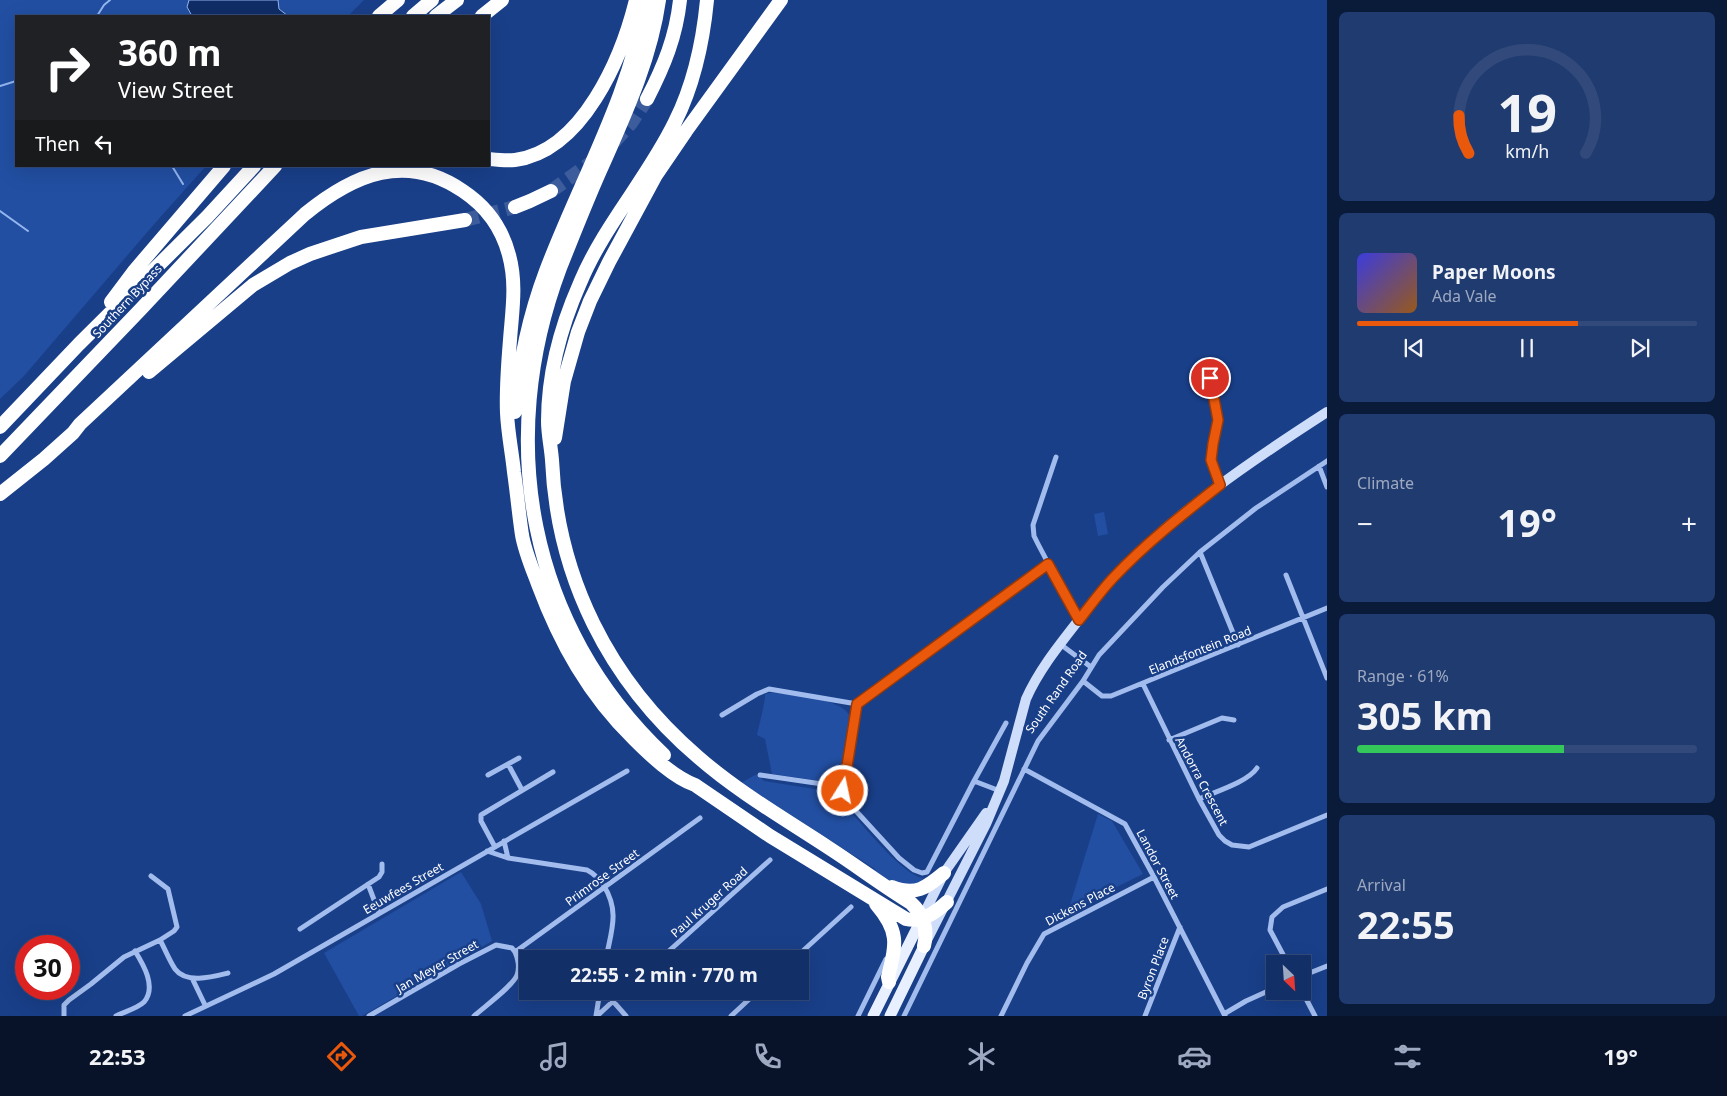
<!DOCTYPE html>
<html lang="en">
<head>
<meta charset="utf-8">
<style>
  :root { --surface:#132f67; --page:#203b70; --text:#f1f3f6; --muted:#9da9c0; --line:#324a7b; --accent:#ea580c }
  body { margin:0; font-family:"Noto Sans",sans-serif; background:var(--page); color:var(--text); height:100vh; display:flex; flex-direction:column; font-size:19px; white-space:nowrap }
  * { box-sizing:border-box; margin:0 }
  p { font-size:16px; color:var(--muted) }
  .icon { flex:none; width:28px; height:28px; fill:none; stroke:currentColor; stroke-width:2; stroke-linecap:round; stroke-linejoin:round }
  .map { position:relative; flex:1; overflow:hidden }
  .sheet { display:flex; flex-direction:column; gap:12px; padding:12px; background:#0a1a39; width:400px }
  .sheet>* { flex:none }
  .hud { position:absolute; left:15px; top:15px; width:475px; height:152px; border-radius:0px; box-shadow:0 5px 20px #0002,0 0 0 1px var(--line); background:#202124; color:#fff; overflow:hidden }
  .needle { width:32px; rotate:155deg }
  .buttons { position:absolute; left:1266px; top:955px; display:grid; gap:10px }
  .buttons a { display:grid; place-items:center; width:45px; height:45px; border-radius:0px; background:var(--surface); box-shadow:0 5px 20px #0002,0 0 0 1px var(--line); font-size:25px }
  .speed { position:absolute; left:15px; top:935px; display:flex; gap:10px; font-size:25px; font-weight:700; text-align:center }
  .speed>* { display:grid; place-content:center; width:65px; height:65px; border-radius:50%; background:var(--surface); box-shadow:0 5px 20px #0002,0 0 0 1px var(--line); line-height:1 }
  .speed .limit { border:8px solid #d22; background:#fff; color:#111 }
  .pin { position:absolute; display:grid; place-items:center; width:42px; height:42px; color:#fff; margin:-21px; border:2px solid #fff; border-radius:50%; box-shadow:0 1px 5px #0007 }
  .me { position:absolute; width:55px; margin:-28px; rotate:10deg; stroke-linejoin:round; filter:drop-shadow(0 0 4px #0008) }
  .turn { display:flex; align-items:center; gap:18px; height:105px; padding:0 20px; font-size:22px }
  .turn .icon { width:65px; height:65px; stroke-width:2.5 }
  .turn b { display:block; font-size:35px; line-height:42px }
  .then { display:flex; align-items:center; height:48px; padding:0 20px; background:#0003; gap:10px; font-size:19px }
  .big { font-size:38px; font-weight:700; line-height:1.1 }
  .sheet .widget { flex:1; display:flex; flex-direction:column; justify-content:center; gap:8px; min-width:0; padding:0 18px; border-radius:8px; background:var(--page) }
  .sheet .dial { align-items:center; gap:0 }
  .dial svg { height:130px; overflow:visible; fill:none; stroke:var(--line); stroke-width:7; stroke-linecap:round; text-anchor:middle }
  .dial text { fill:var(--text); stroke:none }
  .song { display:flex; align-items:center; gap:15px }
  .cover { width:60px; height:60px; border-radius:8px; background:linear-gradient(135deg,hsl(240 70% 55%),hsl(30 70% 35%)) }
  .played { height:5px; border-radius:2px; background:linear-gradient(90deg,var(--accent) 65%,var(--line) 65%) }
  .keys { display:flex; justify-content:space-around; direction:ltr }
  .heat { display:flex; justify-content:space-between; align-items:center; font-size:28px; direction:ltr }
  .charge { height:8px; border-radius:4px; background:linear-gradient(90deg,#34c759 61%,var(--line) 0) }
  .trip { position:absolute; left:519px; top:950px; width:290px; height:50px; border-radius:0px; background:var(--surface); box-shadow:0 5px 20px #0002,0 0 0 1px var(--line); font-weight:700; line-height:50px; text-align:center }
  .tab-bar { display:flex; height:80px; justify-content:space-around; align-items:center; background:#081329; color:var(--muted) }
  .tab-bar .icon { width:35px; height:35px }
  .tab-bar .selected { color:var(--accent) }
  .tab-bar b { font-size:22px; color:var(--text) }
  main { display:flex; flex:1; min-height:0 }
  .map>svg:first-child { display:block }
</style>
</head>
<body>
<main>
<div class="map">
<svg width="1327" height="1016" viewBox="0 0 1327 1016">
  <rect width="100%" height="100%" fill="#193f89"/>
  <path fill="#224fa2" d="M0,0h364l-16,16h-332v150h190l-50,56 -132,154 -24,23z
    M1104,512l4,22 -10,2 -4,-22z
    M770,693c16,0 78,6 80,25 1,12 -6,41 -8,54 -2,6 -7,9 -14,10l-56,-8 -7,-35 -8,-4c2,-9 9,-36 8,-41z
    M755,775l4,1 5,5 63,10 17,16 4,2c16,17 54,66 75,69l-4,10h-20l-25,-17 1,-2 -134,-86z
    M1098,814l14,7 31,53 -75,37z
    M461,872l20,32 11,37 -130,75h-3l-35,-63z"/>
  <path fill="#102d67" stroke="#94b6f0" d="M189,0h89l1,9 9,7h-96l-5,-9z"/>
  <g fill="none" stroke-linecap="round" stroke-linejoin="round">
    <path stroke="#94b6f0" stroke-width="2" d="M97,16l7,-11 6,-5
      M0,86l16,-5
      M172,166l11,18
      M0,211l28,20"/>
    <path stroke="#3c5c9b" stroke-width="14" stroke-dasharray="14 7" stroke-linecap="butt" d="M614,142l17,-19 16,-24
      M551,191l44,-31
      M465,220l50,-13"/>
    <path stroke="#a2bced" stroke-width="5" d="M1206,362l12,54 -7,39 2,11 7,19
      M1056,457l-23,68 1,11 4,8 40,76
      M1319,466l8,21
      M1200,552l38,93
      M1286,575l41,103
      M1060,644l31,23
      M1083,681l19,15h9l216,-88
      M1143,684l56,115 20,36 6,6 7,4 17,2 78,-32
      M722,715l35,-21 12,-5 88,15
      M1006,723l-32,58 -47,91 -5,1 -8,-3 -15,-12 -54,-59 -2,-12 14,-83 191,-140
      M1169,740l53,-22 12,2
      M508,764l14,26
      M1024,769l101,55 29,53 71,139
      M488,775l31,-17
      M760,775l83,12
      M974,781l26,10
      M1199,799c15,-7 49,-17 58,-31
      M504,841l4,17
      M495,847l-14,-26v-6l72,-43
      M487,851l21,7 79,12c8,4 12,9 17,16 16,26 7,45 2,73
      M368,884l11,29
      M300,929l79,-52 3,-5v-8
      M160,940c5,9 9,20 15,29 11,15 37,8 53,4
      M515,952l185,-134
      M660,959l110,-99
      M794,959l57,-52
      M1288,964l-18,-34 2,-13 11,-10 44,-18
      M1302,976l25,-10
      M192,978l13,27
      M604,991l22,25
      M1302,991l13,25
      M1224,1014l22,-13 29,-13
      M64,1016v-11l5,-5 22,-16 33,-27 36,-17 14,-9 3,-4 -9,-38 -17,-13
      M116,1016c8,-4 22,-8 28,-14 13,-15 -1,-38 -9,-51
      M185,1016l89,-42 353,-203
      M369,1016l90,-52 37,-19 16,3 3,4
      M474,1016c10,-9 39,-30 43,-41 3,-8 1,-16 -2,-23
      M596,1016l4,-25
      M597,1016l27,-25
      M731,1016l27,-25
      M858,1016l28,-57
      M904,1016l134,-275 45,-60 16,-26 64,-68 37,-35 56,-44 71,-47
      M1001,1016l26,-53 17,-29 110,-57
      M1145,1016l35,-89"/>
    <path stroke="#ceddf9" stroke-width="10" d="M922,918l22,-45 42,-60
      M926,942l60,-118 18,-43 22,-82c12,-27 30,-50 48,-73 12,-16 24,-32 38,-47 62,-66 139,-118 215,-167"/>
    <path stroke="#e8efff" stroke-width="11" d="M873,1016l49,-98
      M890,1016l34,-70"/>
    <path stroke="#fff" stroke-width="14" d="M659,0c-8,57 -32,110 -55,162 -16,35 -30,71 -44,106 -65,173 -32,358 104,487
      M707,0c-4,42 -13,84 -32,122 -27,56 -71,103 -95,161 -19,43 -32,91 -32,138 0,13 3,26 4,39 5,117 57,221 146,297 40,35 87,62 131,91 28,18 54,38 82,55 13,12 17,26 13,43
      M379,16l19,-16
      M413,16l19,-16
      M436,16l21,-16
      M482,16l20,-16
      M647,99c17,-33 29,-62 33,-99
      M489,159c9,1 17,2 26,1 68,-9 107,-103 121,-160
      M515,207l15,-6 21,-10
      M111,302l24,-32 89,-104
      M149,372l104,-87 37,-22 20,-9 51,-17 104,-17
      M515,412c4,-48 14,-96 31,-141 34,-90 84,-175 100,-271
      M0,427l79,-83 128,-127 47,-51
      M555,438l9,-57 14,-49 12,-31 19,-39 47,-87 30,-44 95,-131
      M0,456l140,-146 135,-144
      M0,494l44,-35 29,-26 7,-9 225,-210c49,-40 101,-62 158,-23 24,16 39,37 46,64 8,29 3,57 1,85 -2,24 -4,49 -3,73 1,21 5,39 7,59 3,21 5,43 8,63 3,17 10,33 16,49 22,59 51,111 96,155 16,16 39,38 61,46l75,51 136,83c16,4 30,-7 41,-17
      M892,887c24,9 34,1 52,-14
      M876,904c24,28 20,40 12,73l1,5"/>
  </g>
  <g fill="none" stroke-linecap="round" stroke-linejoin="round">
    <g stroke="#983908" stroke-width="12">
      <path id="route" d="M843,791l14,-87 191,-140 31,56c11,-14 21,-28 34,-42 32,-34 70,-64 107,-93l-9,-25 2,-16 5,-24 -8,-42"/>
    </g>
    <use href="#route" stroke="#ea580c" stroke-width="9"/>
  </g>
  <g text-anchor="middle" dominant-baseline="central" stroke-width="5" stroke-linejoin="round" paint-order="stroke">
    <g font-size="12" fill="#fff" stroke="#193f89">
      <text transform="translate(127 301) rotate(-47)">Southern Bypass</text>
      <text transform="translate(1200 650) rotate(-22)">Elandsfontein Road</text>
      <text transform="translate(1056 692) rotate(-55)">South Rand Road</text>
      <text transform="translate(1202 781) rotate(62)">Andorra Crescent</text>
      <text transform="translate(1158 864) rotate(62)">Landor Street</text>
      <text transform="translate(602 877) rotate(-36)">Primrose Street</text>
      <text transform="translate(403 888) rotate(-30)">Eeuwfees Street</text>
      <text transform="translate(709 902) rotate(-42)">Paul Kruger Road</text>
      <text transform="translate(1080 904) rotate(-28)">Dickens Place</text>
      <text transform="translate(437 966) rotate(-30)">Jan Meyer Street</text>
      <text transform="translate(1153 968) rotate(-69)">Byron Place</text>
    </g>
  </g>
</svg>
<div class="buttons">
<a><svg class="needle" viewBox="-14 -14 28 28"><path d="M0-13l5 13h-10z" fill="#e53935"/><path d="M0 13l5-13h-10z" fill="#9da9c0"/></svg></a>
</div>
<div class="speed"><div class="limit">30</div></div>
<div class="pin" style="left:1210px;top:378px;background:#d93025"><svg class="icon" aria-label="arrive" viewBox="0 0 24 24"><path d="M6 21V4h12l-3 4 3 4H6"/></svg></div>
<svg class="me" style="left:843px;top:791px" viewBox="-20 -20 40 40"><circle r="17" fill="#ea580c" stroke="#fff" stroke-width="3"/><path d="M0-11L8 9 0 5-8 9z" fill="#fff"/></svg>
<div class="trip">22:55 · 2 min · 770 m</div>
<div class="hud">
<div class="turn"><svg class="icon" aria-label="right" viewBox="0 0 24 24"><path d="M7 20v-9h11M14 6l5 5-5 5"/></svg><div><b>360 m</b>View Street</div></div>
<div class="then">Then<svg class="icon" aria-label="left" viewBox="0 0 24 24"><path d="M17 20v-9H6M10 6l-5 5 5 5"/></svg></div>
</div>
</div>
<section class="sheet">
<div class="widget dial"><svg viewBox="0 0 100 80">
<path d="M14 69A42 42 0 1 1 86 69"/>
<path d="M14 69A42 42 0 0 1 8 46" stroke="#ea580c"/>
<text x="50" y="56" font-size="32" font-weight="700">19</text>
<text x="50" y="72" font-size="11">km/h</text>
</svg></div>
<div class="widget">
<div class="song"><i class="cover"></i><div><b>Paper Moons</b><p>Ada Vale</p></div></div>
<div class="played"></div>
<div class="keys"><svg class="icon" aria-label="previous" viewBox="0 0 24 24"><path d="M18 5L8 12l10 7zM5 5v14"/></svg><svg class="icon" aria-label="pause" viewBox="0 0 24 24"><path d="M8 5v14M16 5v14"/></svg><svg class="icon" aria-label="next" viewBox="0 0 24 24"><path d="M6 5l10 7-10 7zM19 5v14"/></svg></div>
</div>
<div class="widget"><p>Climate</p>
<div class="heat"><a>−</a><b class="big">19°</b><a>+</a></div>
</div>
<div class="widget"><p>Range · 61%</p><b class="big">305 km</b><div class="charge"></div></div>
<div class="widget"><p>Arrival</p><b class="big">22:55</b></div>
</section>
</main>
<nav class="tab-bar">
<b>22:53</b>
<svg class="icon selected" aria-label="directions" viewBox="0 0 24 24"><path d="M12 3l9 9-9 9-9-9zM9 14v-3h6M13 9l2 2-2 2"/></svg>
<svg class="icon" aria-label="music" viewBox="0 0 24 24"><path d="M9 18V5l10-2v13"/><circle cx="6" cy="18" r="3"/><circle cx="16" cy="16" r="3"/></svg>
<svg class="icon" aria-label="phone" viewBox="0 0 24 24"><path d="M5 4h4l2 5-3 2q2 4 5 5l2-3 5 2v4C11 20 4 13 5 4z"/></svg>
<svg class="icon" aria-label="climate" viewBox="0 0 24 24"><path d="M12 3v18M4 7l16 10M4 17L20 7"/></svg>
<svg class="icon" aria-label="car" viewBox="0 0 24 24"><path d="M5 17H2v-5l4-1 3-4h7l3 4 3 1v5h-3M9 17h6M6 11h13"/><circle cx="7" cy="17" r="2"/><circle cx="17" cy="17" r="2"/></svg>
<svg class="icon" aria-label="filters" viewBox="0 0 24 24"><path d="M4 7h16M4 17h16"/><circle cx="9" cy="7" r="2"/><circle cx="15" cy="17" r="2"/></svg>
<b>19°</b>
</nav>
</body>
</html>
